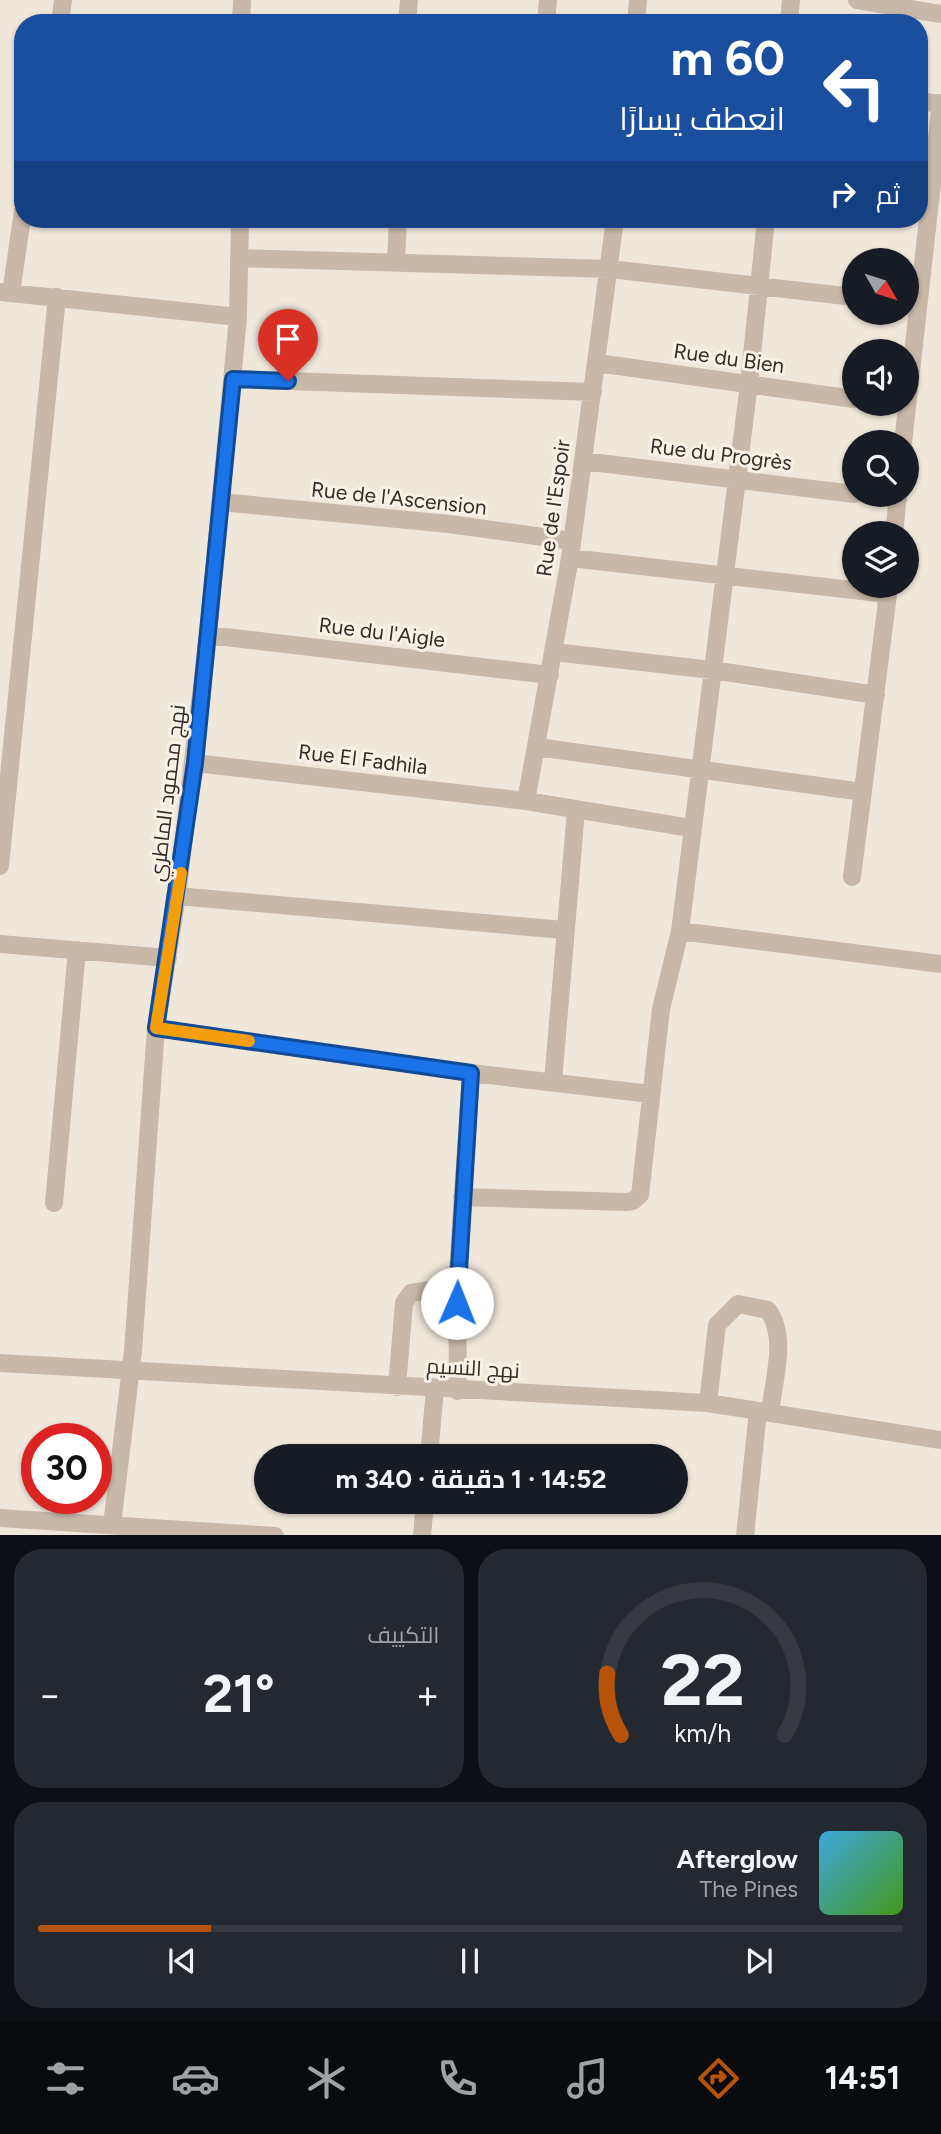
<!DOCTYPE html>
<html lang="ar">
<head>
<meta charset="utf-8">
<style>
  :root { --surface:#171b24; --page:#242831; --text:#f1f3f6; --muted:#9ea1a6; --line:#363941; --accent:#b45309 }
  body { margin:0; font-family:Figtree,Cairo,sans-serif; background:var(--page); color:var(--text); direction:rtl; height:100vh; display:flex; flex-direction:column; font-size:26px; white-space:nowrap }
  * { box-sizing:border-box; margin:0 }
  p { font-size:23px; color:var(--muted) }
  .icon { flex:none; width:38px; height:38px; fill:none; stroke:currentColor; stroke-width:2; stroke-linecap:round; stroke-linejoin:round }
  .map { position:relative; height:1535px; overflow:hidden; direction:ltr }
  .sheet { display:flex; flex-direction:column; gap:14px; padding:14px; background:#0d0f14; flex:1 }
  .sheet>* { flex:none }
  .banner { position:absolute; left:14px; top:14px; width:914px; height:214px; border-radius:28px; box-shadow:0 2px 5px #0004; direction:rtl; background:#1a4fa0; color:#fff; overflow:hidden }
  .needle { width:46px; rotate:129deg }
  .buttons { position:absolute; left:842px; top:248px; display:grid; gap:14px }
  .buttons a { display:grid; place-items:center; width:77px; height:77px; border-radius:50%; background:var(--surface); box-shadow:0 2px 5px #0004; font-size:35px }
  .speed { position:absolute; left:21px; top:1423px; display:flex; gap:14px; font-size:35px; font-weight:700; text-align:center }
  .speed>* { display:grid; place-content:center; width:91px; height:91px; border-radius:50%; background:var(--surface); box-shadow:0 2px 5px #0004; line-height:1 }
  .speed .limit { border:10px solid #d22; background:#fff; color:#111 }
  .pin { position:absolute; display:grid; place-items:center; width:60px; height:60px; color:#fff; margin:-72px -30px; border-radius:50% 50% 50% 0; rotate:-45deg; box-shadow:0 0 7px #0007 }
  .pin .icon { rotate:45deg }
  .me { position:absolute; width:77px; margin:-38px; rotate:1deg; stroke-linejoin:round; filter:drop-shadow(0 0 5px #0008) }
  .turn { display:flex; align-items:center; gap:24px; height:147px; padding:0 28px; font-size:32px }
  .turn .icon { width:91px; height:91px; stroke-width:2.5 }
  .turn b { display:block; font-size:49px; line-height:60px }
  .then { display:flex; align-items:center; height:66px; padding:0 28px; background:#0003; gap:14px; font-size:26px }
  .big { font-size:52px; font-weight:700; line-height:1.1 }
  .sheet .card { flex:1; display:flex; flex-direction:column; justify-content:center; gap:10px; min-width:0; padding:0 24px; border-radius:28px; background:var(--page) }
  .sheet .dial { align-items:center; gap:0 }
  .dial svg { height:182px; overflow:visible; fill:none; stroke:var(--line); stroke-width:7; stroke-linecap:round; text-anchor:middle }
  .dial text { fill:var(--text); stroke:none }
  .song { display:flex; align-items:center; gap:21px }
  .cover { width:84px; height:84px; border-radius:10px; background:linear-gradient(135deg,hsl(200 70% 55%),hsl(100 70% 35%)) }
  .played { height:7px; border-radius:4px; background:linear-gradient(90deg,var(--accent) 20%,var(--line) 20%) }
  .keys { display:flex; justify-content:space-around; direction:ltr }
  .heat { display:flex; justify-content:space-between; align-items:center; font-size:38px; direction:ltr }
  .sheet .tiles { flex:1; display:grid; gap:14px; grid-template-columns:1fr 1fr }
  .card:last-child { grid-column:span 2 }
  .trip { position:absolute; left:254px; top:1444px; width:434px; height:70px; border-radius:35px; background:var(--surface); box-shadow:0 2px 5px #0004; font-weight:700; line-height:70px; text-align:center; direction:rtl }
  .tabs { display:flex; height:112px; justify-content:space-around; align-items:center; background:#090b0e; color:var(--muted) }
  .tabs .icon { width:49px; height:49px }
  .tabs .on { color:var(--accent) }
  .tabs b { font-size:32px; color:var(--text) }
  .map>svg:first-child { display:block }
</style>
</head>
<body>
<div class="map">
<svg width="941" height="1536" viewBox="0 0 941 1536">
  <rect width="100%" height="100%" fill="#f0e7db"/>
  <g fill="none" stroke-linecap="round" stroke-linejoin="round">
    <path stroke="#c7b8a8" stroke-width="18" d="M857,0l84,14
      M60,23l3,-23
      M241,23l1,-23
      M407,23l2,-23
      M546,23l2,-23
      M636,23l2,-23
      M789,23l2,-23
      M919,101l22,3
      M239,258l371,11 244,28
      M396,261l2,-42
      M0,292l238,25
      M11,293l12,-82
      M597,363l257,36
      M233,379l360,13
      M903,443l38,-340
      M583,461l271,33
      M868,495l30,4
      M221,502l228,22 123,17
      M894,534l4,-39
      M570,558l318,36
      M208,635l342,40
      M554,652l158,18 164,25
      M537,747l326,45
      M195,763l331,38 165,27
      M526,801l44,-243 45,-339
      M0,866l57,-569
      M852,877l37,-291
      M177,896l386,34
      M680,931l261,33
      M0,944l168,14
      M156,1028l315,45 180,21
      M553,1082l23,-272
      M462,1197l164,5 7,-1 7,-6 21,-186 19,-78 69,-547 17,-165
      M54,1203l23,-253
      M0,1363l708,40 233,37
      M397,1387l7,-84 7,-10 46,-7
      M458,1391l-1,-105 14,-213
      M708,1403l9,-78 21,-21 30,6c20,27 5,72 2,103
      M429,1456l6,-67
      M112,1525l21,-174 23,-323 21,-132 31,-261 30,-318 2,-98
      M422,1536l3,-34
      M745,1536l13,-125"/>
    <path stroke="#c7b8a8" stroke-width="18" d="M0,1518l275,18"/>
  </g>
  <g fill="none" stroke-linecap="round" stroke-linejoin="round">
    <g stroke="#114b97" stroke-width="18">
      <path id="route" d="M288,381l-55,-2 -38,384 -39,265 315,45 -14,230"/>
    </g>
    <use href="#route" stroke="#1a73e8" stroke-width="12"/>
    <path stroke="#f59e0b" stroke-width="12" d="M181,873l-25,155 93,13"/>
  </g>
  <g text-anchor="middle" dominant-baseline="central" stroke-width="6" stroke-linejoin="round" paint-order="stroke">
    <g font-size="21" fill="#342c27" stroke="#f8f1e7">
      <text transform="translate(729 358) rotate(8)">Rue du Bien</text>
      <text transform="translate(721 454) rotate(7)">Rue du Progrès</text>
      <text transform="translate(399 498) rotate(6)">Rue de l'Ascension</text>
      <text transform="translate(553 508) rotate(-82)">Rue de l'Espoir</text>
      <text transform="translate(382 632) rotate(7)">Rue du l'Aigle</text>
      <text transform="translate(363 759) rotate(7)">Rue El Fadhila</text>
      <text transform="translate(167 793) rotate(-83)">نهج محمود الماطري</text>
      <text transform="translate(473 1368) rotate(3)">نهج النسيم</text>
    </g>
  </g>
</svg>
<div class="buttons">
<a><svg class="needle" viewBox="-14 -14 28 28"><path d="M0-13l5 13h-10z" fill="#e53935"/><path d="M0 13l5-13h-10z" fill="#9ea1a6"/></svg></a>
<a><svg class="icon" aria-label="sound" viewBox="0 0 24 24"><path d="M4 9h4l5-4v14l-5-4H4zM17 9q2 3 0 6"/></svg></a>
<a><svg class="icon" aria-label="search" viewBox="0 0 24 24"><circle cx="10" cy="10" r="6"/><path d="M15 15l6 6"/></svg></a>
<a><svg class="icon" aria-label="layers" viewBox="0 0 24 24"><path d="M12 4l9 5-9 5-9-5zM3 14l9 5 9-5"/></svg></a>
</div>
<div class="speed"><div class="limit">30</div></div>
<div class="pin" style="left:288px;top:381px;background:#d93025"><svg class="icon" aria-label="arrive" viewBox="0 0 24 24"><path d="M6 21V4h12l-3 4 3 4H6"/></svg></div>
<svg class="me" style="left:457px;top:1303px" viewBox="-20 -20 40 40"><circle r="19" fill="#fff"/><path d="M0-13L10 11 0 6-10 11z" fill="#1a73e8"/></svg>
<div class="trip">14:52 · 1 دقيقة · 340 m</div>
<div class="banner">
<div class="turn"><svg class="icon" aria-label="left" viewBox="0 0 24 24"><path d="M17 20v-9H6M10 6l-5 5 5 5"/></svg><div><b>60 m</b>انعطف يسارًا</div></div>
<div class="then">ثم<svg class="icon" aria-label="right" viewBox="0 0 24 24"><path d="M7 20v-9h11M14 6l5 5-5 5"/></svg></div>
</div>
</div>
<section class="sheet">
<div class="tiles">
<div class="card dial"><svg viewBox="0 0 100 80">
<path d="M14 69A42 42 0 1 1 86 69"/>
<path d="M14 69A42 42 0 0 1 8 42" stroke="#b45309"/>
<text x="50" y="56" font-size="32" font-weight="700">22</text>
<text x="50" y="72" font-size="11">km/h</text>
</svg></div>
<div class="card"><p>التكييف</p>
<div class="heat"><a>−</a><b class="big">21°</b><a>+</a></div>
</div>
<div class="card">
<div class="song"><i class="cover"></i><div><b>Afterglow</b><p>The Pines</p></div></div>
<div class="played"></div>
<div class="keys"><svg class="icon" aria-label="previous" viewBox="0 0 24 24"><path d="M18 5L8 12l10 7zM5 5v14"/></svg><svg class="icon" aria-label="pause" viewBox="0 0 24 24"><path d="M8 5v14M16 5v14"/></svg><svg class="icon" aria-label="next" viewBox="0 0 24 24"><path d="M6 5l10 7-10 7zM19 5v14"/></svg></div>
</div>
</div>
</section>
<nav class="tabs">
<b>14:51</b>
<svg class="icon on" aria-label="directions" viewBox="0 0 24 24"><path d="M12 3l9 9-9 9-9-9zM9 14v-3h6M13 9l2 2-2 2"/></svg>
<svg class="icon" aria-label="music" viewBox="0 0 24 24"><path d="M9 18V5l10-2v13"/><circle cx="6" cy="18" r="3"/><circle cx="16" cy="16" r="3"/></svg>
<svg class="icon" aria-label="phone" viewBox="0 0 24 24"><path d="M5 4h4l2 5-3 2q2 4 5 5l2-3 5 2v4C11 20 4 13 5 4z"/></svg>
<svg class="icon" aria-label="climate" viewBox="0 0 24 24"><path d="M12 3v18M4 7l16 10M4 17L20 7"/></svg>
<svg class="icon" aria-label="car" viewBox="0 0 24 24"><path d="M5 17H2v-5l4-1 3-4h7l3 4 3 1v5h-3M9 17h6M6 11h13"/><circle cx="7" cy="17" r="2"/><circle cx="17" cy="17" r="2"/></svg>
<svg class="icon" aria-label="filters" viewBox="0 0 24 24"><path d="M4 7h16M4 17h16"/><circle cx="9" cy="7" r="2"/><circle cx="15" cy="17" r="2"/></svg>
</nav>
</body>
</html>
